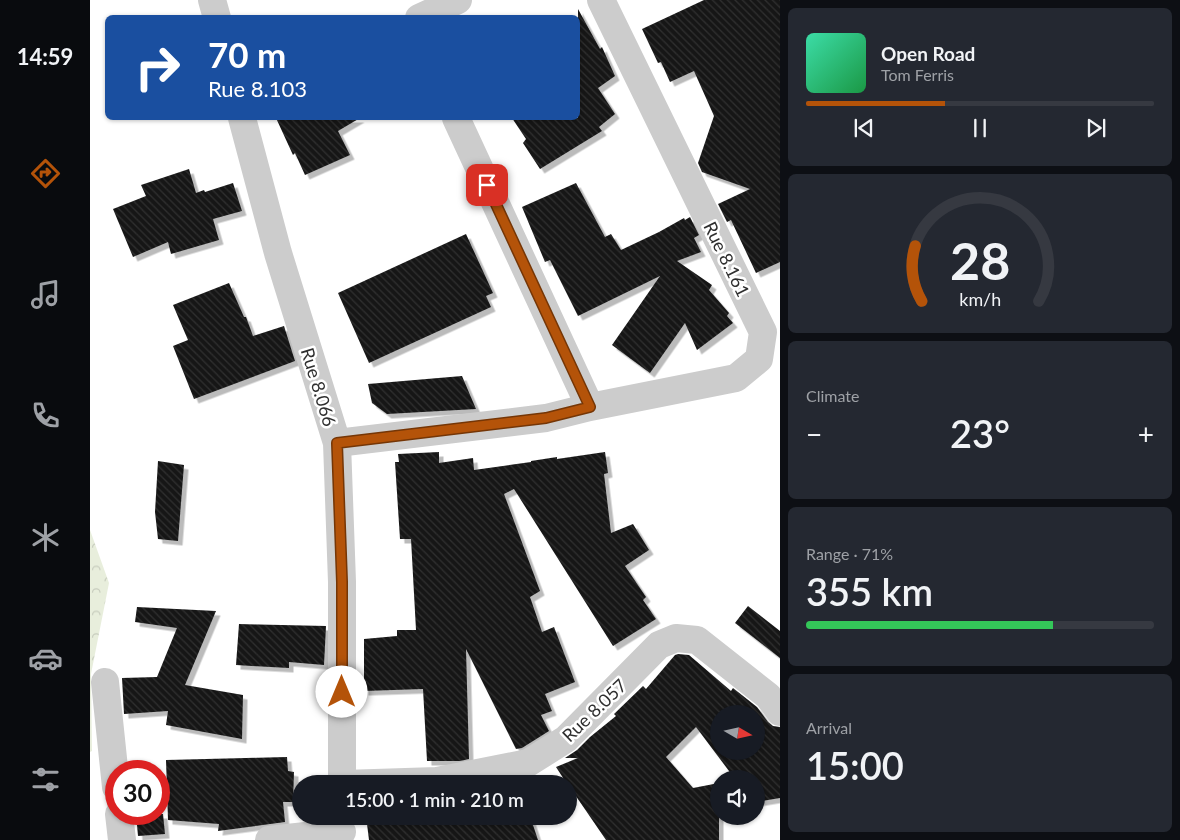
<!DOCTYPE html>
<html lang="en">
<head>
<meta charset="utf-8">
<style>
  :root { --surface:#171b24; --page:#242831; --text:#f1f3f6; --muted:#9ea1a6; --line:#363941; --accent:#b45309 }
  body { margin:0; font-family:Lato,sans-serif; background:var(--page); color:var(--text); height:100vh; display:flex; flex-direction:column; font-size:19px; white-space:nowrap }
  * { box-sizing:border-box; margin:0 }
  p { font-size:16px; color:var(--muted) }
  .icon { flex:none; width:28px; height:28px; fill:none; stroke:currentColor; stroke-width:2; stroke-linecap:round; stroke-linejoin:round }
  .map { position:relative; flex:1; overflow:hidden }
  .panel { display:flex; flex-direction:column; gap:8px; padding:8px; background:#0d0f14; width:400px }
  .panel>* { flex:none }
  .hud { position:absolute; left:15px; top:15px; width:475px; height:105px; border-radius:8px; box-shadow:0 1px 4px #0004; background:#1a4fa0; color:#fff; overflow:hidden }
  .needle { width:32px; rotate:99deg }
  .buttons { position:absolute; left:620px; top:705px; display:grid; gap:10px }
  .buttons a { display:grid; place-items:center; width:55px; height:55px; border-radius:50%; background:var(--surface); box-shadow:0 1px 4px #0004; font-size:25px }
  .speed { position:absolute; left:15px; top:760px; display:flex; gap:10px; font-size:25px; font-weight:700; text-align:center }
  .speed>* { display:grid; place-content:center; width:65px; height:65px; border-radius:50%; background:var(--surface); box-shadow:0 1px 4px #0004; line-height:1 }
  .speed .limit { border:8px solid #d22; background:#fff; color:#111 }
  .pin { position:absolute; display:grid; place-items:center; width:42px; height:42px; color:#fff; margin:-21px; border-radius:10px; box-shadow:0 2px 8px #0006 }
  .me { position:absolute; width:55px; margin:-28px; rotate:0deg; stroke-linejoin:round; filter:drop-shadow(0 0 4px #0008) }
  .turn { display:flex; align-items:center; gap:18px; height:105px; padding:0 20px; font-size:22px }
  .turn .icon { width:65px; height:65px; stroke-width:2.5 }
  .turn b { display:block; font-size:35px; line-height:42px }
  .big { font-size:38px; font-weight:600; line-height:1.1 }
  .panel .tile { flex:1; display:flex; flex-direction:column; justify-content:center; gap:8px; min-width:0; padding:0 18px; border-radius:8px; background:var(--page) }
  .panel .dial { align-items:center; gap:0 }
  .dial svg { height:130px; overflow:visible; fill:none; stroke:var(--line); stroke-width:7; stroke-linecap:round; text-anchor:middle }
  .dial text { fill:var(--text); stroke:none }
  .song { display:flex; align-items:center; gap:15px }
  .cover { width:60px; height:60px; border-radius:8px; background:linear-gradient(135deg,hsl(160 70% 55%),hsl(140 70% 35%)) }
  .played { height:5px; border-radius:2px; background:linear-gradient(90deg,var(--accent) 40%,var(--line) 40%) }
  .keys { display:flex; justify-content:space-around; direction:ltr }
  .heat { display:flex; justify-content:space-between; align-items:center; font-size:28px; direction:ltr }
  .charge { height:8px; border-radius:4px; background:linear-gradient(90deg,#34c759 71%,var(--line) 0) }
  .trip { position:absolute; left:202px; top:775px; width:285px; height:50px; border-radius:25px; background:var(--surface); box-shadow:0 1px 4px #0004; font-weight:600; line-height:50px; text-align:center }
  main { display:flex; flex:1; min-height:0 }
  .menu { display:flex; flex-direction:column; width:90px; justify-content:space-around; align-items:center; background:#090b0e; color:var(--muted) }
  .menu .icon { width:35px; height:35px }
  .menu .selected { color:var(--accent) }
  .menu b { font-size:22px; color:var(--text) }
  .map>svg:first-child { display:block }
</style>
</head>
<body>
<main>
<nav class="menu">
<b>14:59</b>
<svg class="icon selected" aria-label="directions" viewBox="0 0 24 24"><path d="M12 3l9 9-9 9-9-9zM9 14v-3h6M13 9l2 2-2 2"/></svg>
<svg class="icon" aria-label="music" viewBox="0 0 24 24"><path d="M9 18V5l10-2v13"/><circle cx="6" cy="18" r="3"/><circle cx="16" cy="16" r="3"/></svg>
<svg class="icon" aria-label="phone" viewBox="0 0 24 24"><path d="M5 4h4l2 5-3 2q2 4 5 5l2-3 5 2v4C11 20 4 13 5 4z"/></svg>
<svg class="icon" aria-label="climate" viewBox="0 0 24 24"><path d="M12 3v18M4 7l16 10M4 17L20 7"/></svg>
<svg class="icon" aria-label="car" viewBox="0 0 24 24"><path d="M5 17H2v-5l4-1 3-4h7l3 4 3 1v5h-3M9 17h6M6 11h13"/><circle cx="7" cy="17" r="2"/><circle cx="17" cy="17" r="2"/></svg>
<svg class="icon" aria-label="filters" viewBox="0 0 24 24"><path d="M4 7h16M4 17h16"/><circle cx="9" cy="7" r="2"/><circle cx="15" cy="17" r="2"/></svg>
</nav>
<div class="map">
<svg width="690" height="840" viewBox="0 0 690 840">
  <defs>
    <pattern id="forest-crowns" width="20" height="18" patternUnits="userSpaceOnUse" patternTransform="scale(1.25)"><rect width="20" height="18" fill="#e8eedc"/><path d="M2 6a3 3 0 1 1 6 0M12 15a3 3 0 1 1 6 0" fill="none" stroke="#c7ccbd"/></pattern>
    <pattern id="building-back-hatch" width="6" height="6" patternUnits="userSpaceOnUse" patternTransform="scale(1.25)"><rect width="6" height="6" fill="#161616"/><path d="M-1 5l2 2M0 0l6 6M5-1l2 2" fill="none" stroke="#303030"/></pattern>
    <filter id="shadow"><feDropShadow dx="4.5" dy="4.5" stdDeviation="0" flood-color="#0004"/></filter>
  </defs>
  <rect width="100%" height="100%" fill="#fff"/>
  <path fill="url(#forest-crowns)" d="M0,530l19,53 -18,91 1,77 -2,1z"/>
  <path fill="url(#building-back-hatch)" fill-rule="evenodd" filter="url(#shadow)" d="M614,0h76v262l-24,11 -25,-53 -4,2 -9,-18 32,-15 -48,-17 -4,-9 16,-47 -20,-45 -24,11 -9,-20 -3,1 -16,-34z
    M488,9l22,40 2,-2 13,29 -17,12 17,26 -16,13 3,4 -62,38 -17,-26 3,-4 -14,-21h66z
    M186,118h84l-22,13 12,24 -45,20 -10,-22 -2,2z
    M99,169l7,24 8,-3 1,2 28,-9 9,28 -29,8 6,21 -48,14 -3,-12 -35,15 -20,-48 33,-13 -5,-11z
    M486,183l29,54 6,-3 10,16 38,-18 25,-14 1,2 5,-3 9,18 -5,3 7,14 -24,9 35,24 -3,5 20,23 -2,3 6,7 -36,27 -12,-27 -35,50 -38,-28 48,-69 -82,40 -28,-56 -5,2 -23,-55z
    M376,234l27,59 -7,3 5,11 -122,56 -31,-70z
    M139,283l15,34h2l7,19 31,-10 11,35 -101,38 -21,-53 15,-6 -15,-35z
    M372,376l14,33 -89,5 -15,-11 -4,-19z
    M349,452v11l34,-5 1,12 57,-8v-1l26,-4v2l48,-7 3,21 -4,1 7,59 22,-9 16,26 -24,16 21,31 -3,3 13,19 -43,27 -99,-157 -10,5 36,97 -10,6 12,35 12,-5 21,55 -30,12 7,17 -11,4 8,16 -27,17 -6,1 -50,-100 3,110 -9,2h-33l-4,-72 -59,2v-52l33,-3v-6h19l-5,-91h-11l-5,-77h4l-1,-8z
    M68,461l26,4 -6,76 -20,-2 -3,-27z
    M658,606l32,25v27l-45,-35z
    M47,607l79,4 -31,74 58,10 -1,44 -76,-14 2,-14 -44,3 -2,-36 35,-1 20,-49 -42,-6z
    M149,624l87,2 -2,39 -35,-3v6l-53,-3z
    M588,654l11,1 42,36 2,-3 24,19 11,15 5,4 7,1v71l-24,4v-23h-21l-39,-52 -30,30 27,31 26,-5v57h-113l-37,-54v-2h-2l-11,-17 22,-9h-13l12,-8 13,-13 26,-21 -2,-2 29,-28 3,3 29,-34zM629,714h37v37h-37z
    M197,757l1,14 6,1 -1,30h-10l2,20 -67,9 1,-7 -51,-4 -2,-60z
    M46,814h27l2,20 -27,2z
    M276,816h164l8,24h-169z"/>
  <g fill="none" stroke-linecap="round" stroke-linejoin="round">
    <path stroke="#ccc" stroke-width="28" d="M122,0l5,18
      M329,18l39,-18
      M152,118l36,135 59,190 5,139v202
      M500,407l146,-29 23,-19 4,-27 -162,-332
      M247,443l209,-25 44,-11 -134,-289
      M15,682l11,105
      M253,784l94,-3 91,-18 38,-24 93,-94 17,-7 21,2 71,56 12,16
      M29,814l3,26
      M179,840l73,-8"/>
  </g>
  <g fill="none" stroke-linecap="round" stroke-linejoin="round">
    <g stroke="#753606" stroke-width="12">
      <path id="route" d="M252,692v-110l-5,-139 209,-25 44,-11 -103,-222"/>
    </g>
    <use href="#route" stroke="#b45309" stroke-width="9"/>
  </g>
  <g text-anchor="middle" dominant-baseline="central" stroke-width="5" stroke-linejoin="round" paint-order="stroke">
    <g font-size="18" fill="#2f2f2f" stroke="#fff">
      <text transform="translate(637 259) rotate(64)">Rue 8.161</text>
      <text transform="translate(229 387) rotate(73)">Rue 8.066</text>
      <text transform="translate(504 710) rotate(-44)">Rue 8.057</text>
    </g>
  </g>
</svg>
<div class="buttons">
<a><svg class="needle" viewBox="-14 -14 28 28"><path d="M0-13l5 13h-10z" fill="#e53935"/><path d="M0 13l5-13h-10z" fill="#9ea1a6"/></svg></a>
<a><svg class="icon" aria-label="sound" viewBox="0 0 24 24"><path d="M4 9h4l5-4v14l-5-4H4zM17 9q2 3 0 6"/></svg></a>
</div>
<div class="speed"><div class="limit">30</div></div>
<div class="pin" style="left:397px;top:185px;background:#d93025"><svg class="icon" aria-label="arrive" viewBox="0 0 24 24"><path d="M6 21V4h12l-3 4 3 4H6"/></svg></div>
<svg class="me" style="left:252px;top:692px" viewBox="-20 -20 40 40"><circle r="19" fill="#fff"/><path d="M0-13L10 11 0 6-10 11z" fill="#b45309"/></svg>
<div class="trip">15:00 · 1 min · 210 m</div>
<div class="hud">
<div class="turn"><svg class="icon" aria-label="right" viewBox="0 0 24 24"><path d="M7 20v-9h11M14 6l5 5-5 5"/></svg><div><b>70 m</b>Rue 8.103</div></div>
</div>
</div>
<section class="panel">
<div class="tile">
<div class="song"><i class="cover"></i><div><b>Open Road</b><p>Tom Ferris</p></div></div>
<div class="played"></div>
<div class="keys"><svg class="icon" aria-label="previous" viewBox="0 0 24 24"><path d="M18 5L8 12l10 7zM5 5v14"/></svg><svg class="icon" aria-label="pause" viewBox="0 0 24 24"><path d="M8 5v14M16 5v14"/></svg><svg class="icon" aria-label="next" viewBox="0 0 24 24"><path d="M6 5l10 7-10 7zM19 5v14"/></svg></div>
</div>
<div class="tile dial"><svg viewBox="0 0 100 80">
<path d="M14 69A42 42 0 1 1 86 69"/>
<path d="M14 69A42 42 0 0 1 10 35" stroke="#b45309"/>
<text x="50" y="56" font-size="32" font-weight="700">28</text>
<text x="50" y="72" font-size="11">km/h</text>
</svg></div>
<div class="tile"><p>Climate</p>
<div class="heat"><a>−</a><b class="big">23°</b><a>+</a></div>
</div>
<div class="tile"><p>Range · 71%</p><b class="big">355 km</b><div class="charge"></div></div>
<div class="tile"><p>Arrival</p><b class="big">15:00</b></div>
</section>
</main>
</body>
</html>
